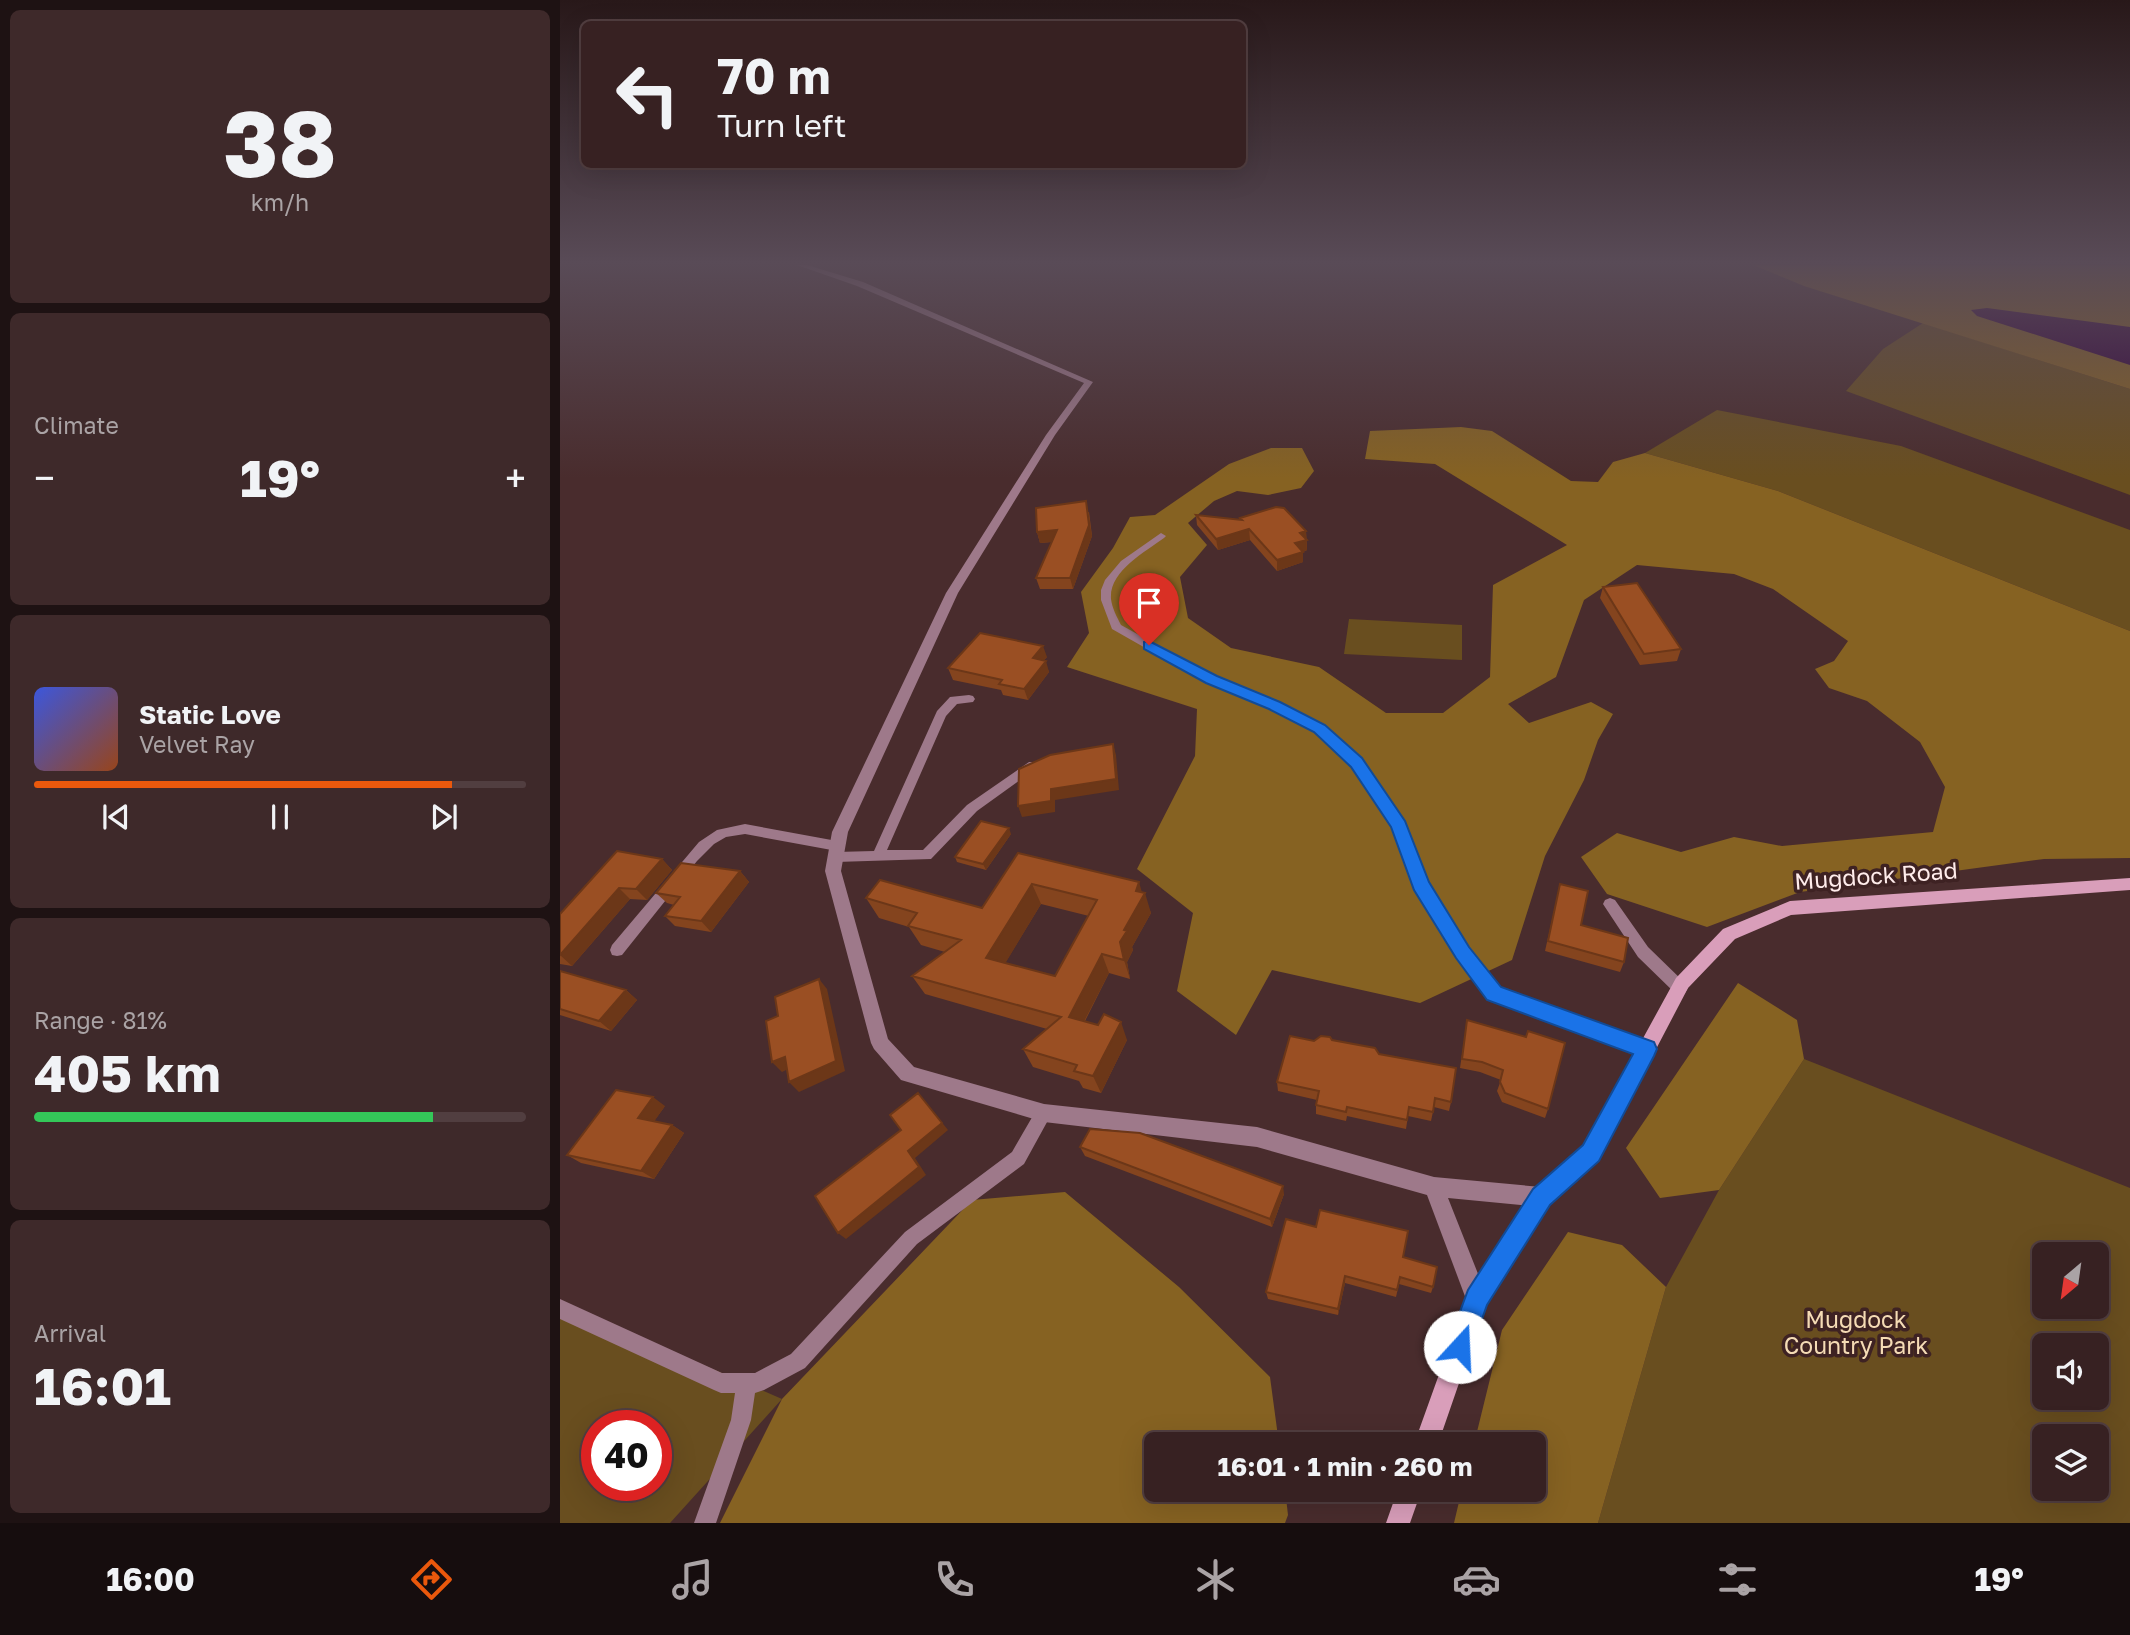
<!DOCTYPE html>
<html lang="en">
<head>
<meta charset="utf-8">
<style>
  :root { --surface:#372122; --page:#3e292a; --text:#f1f3f6; --muted:#aaa3a5; --line:#513e40; --accent:#ea580c }
  body { margin:0; font-family:"Golos Text",sans-serif; background:var(--page); color:var(--text); height:100vh; display:flex; flex-direction:column; font-size:26px; white-space:nowrap }
  * { box-sizing:border-box; margin:0 }
  p { font-size:23px; color:var(--muted) }
  .icon { flex:none; width:38px; height:38px; fill:none; stroke:currentColor; stroke-width:2; stroke-linecap:round; stroke-linejoin:round }
  .map { position:relative; flex:1; overflow:hidden }
  .side { display:flex; flex-direction:column; gap:10px; padding:10px; background:#1e1213; width:560px }
  .side>* { flex:none }
  .guide { position:absolute; left:21px; top:21px; width:665px; height:147px; border-radius:10px; box-shadow:0 7px 28px #0002,0 0 0 2px var(--line); background:#372122; color:var(--text); overflow:hidden }
  .needle { width:46px; rotate:209deg }
  .controls { position:absolute; left:1472px; top:1242px; display:grid; gap:14px }
  .controls a { display:grid; place-items:center; width:77px; height:77px; border-radius:10px; background:var(--surface); box-shadow:0 7px 28px #0002,0 0 0 2px var(--line); font-size:35px }
  .speed { position:absolute; left:21px; top:1410px; display:flex; gap:14px; font-size:35px; font-weight:700; text-align:center }
  .speed>* { display:grid; place-content:center; width:91px; height:91px; border-radius:50%; background:var(--surface); box-shadow:0 7px 28px #0002,0 0 0 2px var(--line); line-height:1 }
  .speed .limit { border:10px solid #d22; background:#fff; color:#111 }
  .pin { position:absolute; display:grid; place-items:center; width:60px; height:60px; color:#fff; margin:-72px -30px; border-radius:50% 50% 50% 0; rotate:-45deg; box-shadow:0 0 7px #0007 }
  .pin .icon { rotate:45deg }
  .me { position:absolute; width:77px; margin:-38px; rotate:20deg; stroke-linejoin:round; filter:drop-shadow(0 0 5px #0008) }
  .turn { display:flex; align-items:center; gap:24px; height:147px; padding:0 21px; font-size:32px }
  .turn .icon { width:91px; height:91px; stroke-width:2.5 }
  .turn b { display:block; font-size:49px; line-height:60px }
  .big { font-size:52px; font-weight:700; line-height:1.1 }
  .side .widget { flex:1; display:flex; flex-direction:column; justify-content:center; gap:10px; min-width:0; padding:0 24px; border-radius:10px; background:var(--page) }
  .side .dial { align-items:center; gap:0 }
  .dial b { font-size:91px; line-height:1 }
  .song { display:flex; align-items:center; gap:21px }
  .cover { width:84px; height:84px; border-radius:10px; background:linear-gradient(135deg,hsl(230 70% 55%),hsl(20 70% 35%)) }
  .played { height:7px; border-radius:4px; background:linear-gradient(90deg,var(--accent) 85%,var(--line) 85%) }
  .keys { display:flex; justify-content:space-around; direction:ltr }
  .heat { display:flex; justify-content:space-between; align-items:center; font-size:38px; direction:ltr }
  .charge { height:10px; border-radius:5px; background:linear-gradient(90deg,#34c759 81%,var(--line) 0) }
  .trip { position:absolute; left:584px; top:1432px; width:402px; height:70px; border-radius:10px; background:var(--surface); box-shadow:0 7px 28px #0002,0 0 0 2px var(--line); font-weight:700; line-height:70px; text-align:center }
  .tabs { display:flex; height:112px; justify-content:space-around; align-items:center; background:#160d0e; color:var(--muted) }
  .tabs .icon { width:49px; height:49px }
  .tabs .selected { color:var(--accent) }
  .tabs b { font-size:32px; color:var(--text) }
  main { display:flex; flex:1; min-height:0 }
  .map>svg:first-child { display:block }
</style>
</head>
<body>
<main>
<section class="side">
<div class="widget dial"><b>38</b><p>km/h</p></div>
<div class="widget"><p>Climate</p>
<div class="heat"><a>−</a><b class="big">19°</b><a>+</a></div>
</div>
<div class="widget">
<div class="song"><i class="cover"></i><div><b>Static Love</b><p>Velvet Ray</p></div></div>
<div class="played"></div>
<div class="keys"><svg class="icon" aria-label="previous" viewBox="0 0 24 24"><path d="M18 5L8 12l10 7zM5 5v14"/></svg><svg class="icon" aria-label="pause" viewBox="0 0 24 24"><path d="M8 5v14M16 5v14"/></svg><svg class="icon" aria-label="next" viewBox="0 0 24 24"><path d="M6 5l10 7-10 7zM19 5v14"/></svg></div>
</div>
<div class="widget"><p>Range · 81%</p><b class="big">405 km</b><div class="charge"></div></div>
<div class="widget"><p>Arrival</p><b class="big">16:01</b></div>
</section>
<div class="map">
<svg width="1570" height="1523" viewBox="0 0 1570 1523">
  <rect width="100%" height="100%" fill="#492c2d"/>
  <path fill="#694e1f" fill-rule="evenodd" d="M1363,323l207,66v106l-284,-104 37,-42z
    M1157,410l184,36 229,84v101l-352,-140 -133,-38z
    M789,619l113,6v35l-118,-6z
    M1244,1059l326,129v335h-532l68,-236 53,-97zM1484,1255h52v52h-52zM1484,1346h52v52h-52zM1484,1437h52v52h-52z
    M0,1303l222,96 -112,124h-110zM37,1426h59v60h-59z"/>
  <path fill="#866222" d="M1193,265h377v124l-326,-103z
    M901,427l31,4 79,50 27,1 15,-20 32,-9 133,38 352,140v227l-86,1 -244,33 -93,35 -100,-33 -26,-37 36,-24 64,19 53,-15 48,9 151,-14 12,-45 -25,-45 -53,-41 -38,-13 -14,-19 19,-8 14,-20 -75,-52 -39,-15 -97,-9 -53,35 -28,77 -48,27 21,19 62,-21 22,12 -15,26 -14,40 -39,76 -33,104 -92,43 -148,-33 -36,65 -59,-44 16,-78 -56,-44 58,-113 2,-47 -130,-42 22,-34 -8,-41 32,-44 17,-31 25,-2 74,-51 42,-16h31l12,23 -13,17 -33,7 -31,-4 -23,10 -26,22 19,22 -27,32 8,41 43,30 88,19 67,46h57l47,-36 3,-92 74,-40 -132,-81 -70,-5 5,-28z
    M1178,983l59,37 7,39 -85,131 -59,8 -34,-50z
    M505,1192l114,95 91,90 9,67h-122v45h128l3,26 -3,8h-565l62,-124 190,-199z
    M1008,1232l54,13 44,42 -68,236h-144l8,-34h73v-45h-61l28,-114z"/>
  <path fill="#32003d" d="M1427,308l143,19v38l-153,-49 -6,-6z"/>
  <g fill="none" stroke-linecap="round" stroke-linejoin="round">
    <path fill="#9e798a" fill-rule="evenodd" d="M601,533l5,3 -2,2c-19,14 -55,33 -53,61 1,9 6,18 10,26l94,52 63,26 46,22 37,34 45,66 21,58 40,64 32,42 154,55 2,5 -2,5 -6,2 -158,-57 -32,-42 -41,-68 -23,-62 -40,-62 -37,-34 -46,-22 -63,-26 -95,-54 -11,-29v-10l4,-10 16,-19z
      M409,695l4,1 2,3 -2,3 -16,2 -11,12 -59,134h36l44,-45 62,-43h8l2,3 -2,3 -60,43 -46,48 -95,3 -5,-1 -2,-4 2,-4 5,-1 38,-1 63,-140 13,-14z
      M185,824l92,17 5,1 2,4 -2,4 -5,1 -92,-17 -19,3 -12,7 -17,17 -75,94 -5,1 -5,-1 -2,-5 2,-5 87,-103 18,-12z
      M1050,898l5,2 33,47 37,36 3,5 -3,5 -5,2 -5,-2 -37,-36 -35,-53 2,-4z
      M484,1105l6,2 2,6 -28,51 -107,80 -112,124 -41,22 -9,3 -4,27 -35,103h-22l37,-103 4,-27h-14l-7,-3 -154,-71v-20l162,74h33l36,-19 114,-122 107,-80 26,-45z"/>
    <path fill="#9e798a" fill-rule="evenodd" d="M237,265h10l56,17 230,100 -38,53 -97,158 -110,239 -7,39 47,168 26,28 130,37 213,23 177,50 107,10 7,3 3,7 -3,7 -7,3 -93,-9 40,101 -3,8 -8,3 -8,-3 -42,-112 -170,-48 -213,-25 -143,-42 -27,-31 -3,-6 -46,-172 7,-39 114,-239 100,-158 38,-52 -227,-97z"/>
    <path fill="#d99eba" fill-rule="evenodd" d="M1570,878v12l-339,25 -56,24 -47,49 -90,172 -50,44 -62,101 -48,139h-24l55,-153 65,-101 50,-44 92,-168 47,-49 67,-28z
      M838,1489h24l-12,34h-24z"/>
  </g>
  <path fill="#84441e" fill-rule="evenodd" d="M529,512l3,24 -19,53h-33l-4,-11 16,-36 -12,1 -3,-11z
    M636,515l44,5v-2l66,13 1,19 -4,2v10l-26,9 -27,-31 -32,10 -21,-25z
    M1043,587l78,62 -4,12 -37,4 -40,-67z
    M487,657l-3,3 5,12 -21,28 -25,-5 -2,-5 -48,-10 -5,-12z
    M451,834l-25,36 -29,-8 -2,-5z
    M458,853l124,40 9,20 -19,34 1,3 -6,12 3,17 -21,-6 -24,48 42,19 -26,53 -18,-5 -4,-7 -46,-14 -10,-18 24,-20 -122,-35 -13,-18 33,-24 -24,-7 -12,-18 -30,-9 -13,-20 116,10zM481,904l48,12 -34,60 -50,-13z
    M102,859l10,11 -25,30 -17,-1 -58,67 -12,-2v-50z
    M180,871l9,11 -38,50 -36,-6 -10,-10 9,-11 -7,-2 -11,-10z
    M1000,884l21,41 43,37 -4,10 -75,-21z
    M0,971l66,19 11,10 -26,31 -51,-16z
    M907,1020l81,89 -3,9 -43,-16 -5,-11 4,-11 -21,-8 -20,-4z
    M772,1040l47,14 72,48 -2,9 -15,-4 -3,14 -23,-5 -2,13 -59,-13 -1,5 -30,-7v-9l1,-5 -39,-9 -1,-9 37,-41z
    M105,1106l-11,15 18,4 12,8 -30,46 -73,-16 -14,-8z
    M520,1147l204,47 -12,33 -187,-71z
    M843,1257l30,30 -2,6 -32,-9 -3,13 -51,-14 -7,32 -70,-16 -2,-7z"/>
  <path fill="#6c3718" d="M526,501l6,35 -19,53 -3,-11z
    M689,529l1,11 -32,10 -2,-11z
    M497,530l3,11 -20,2 -3,-11z
    M746,531l1,19 -4,2v10l-26,9v-11l18,-17 5,-10z
    M483,646l4,11 -11,12 -3,-11z
    M486,661l3,11 -21,28 -4,-11z
    M553,744l3,11 3,35 -64,10v12l-33,5 -4,-11z
    M449,828l2,6 -25,36 -3,-6z
    M102,859l10,11 -25,30 -11,-11z
    M180,871l9,11 -38,50 -10,-11z
    M579,882l4,14 2,-3 6,20 -19,34 1,3 -6,12 3,17 -6,-19 -4,-18 16,-51z
    M472,884l9,20 -44,73 -11,-19z
    M59,888l11,11 -58,67 -12,-11z
    M542,954l7,19 -32,62 -8,-18z
    M259,979l8,10 18,82 -46,21 -10,-10z
    M66,990l11,10 -26,31 -12,-10z
    M561,1022l6,18 -26,53 -8,-17z
    M225,1057l9,9 -12,6 -10,-10z
    M358,1093l30,37 -33,28 11,17 -80,64 -8,-6 70,-82z
    M93,1097l12,9 -14,20 -13,-8z
    M112,1125l12,8 -30,46 -13,-8z
    M723,1186l1,8 -12,33 -2,-8z
    M785,1276v7l-7,32v-6z"/>
  <path fill="#9a4f23" stroke="#6c3718" stroke-width="2" fill-rule="evenodd" d="M526,501l3,24 -19,53h-34l21,-48 -20,2 -1,-24z
    M716,507l8,1 22,23 -6,2 7,7 -12,3 8,9 -26,8 -28,-31 -33,10 -20,-24 46,5 -2,-2z
    M1077,583l44,66 -37,5 -41,-67z
    M420,633l63,13 -10,12 13,3 -22,28 -25,-5 3,-4 -54,-12z
    M553,744l3,35 -65,10v12l-33,5 1,-37 31,-14z
    M421,821l28,7 -26,36 -28,-7z
    M57,851l45,8 -26,30 -17,-1 -59,67v-41z
    M458,853l121,29 -3,9 9,2 -21,37 3,1 -7,11 4,18 -22,-6 -33,63 29,8 6,-11 17,8 -28,54 -19,-5 3,-6 -54,-16 38,-32 -149,-41 49,-36 -53,-14 9,-13 -51,-15 14,-18 102,28zM472,884l65,16 -42,76 -69,-18z
    M121,863l59,8 -39,50 -36,-5 15,-19 -24,-4z
    M1000,884l28,7 -7,34 47,13 -4,24 -76,-21z
    M0,971l66,19 -27,31 -39,-12z
    M259,979l17,82 -47,21 -4,-25 -13,5 -6,-41 12,-5 -3,-19z
    M907,1020l59,17 2,-6 37,12 -17,66 -43,-16 -5,-11 3,-12 -21,-8 -20,-3z
    M730,1036l24,5 7,-5 9,1 2,3 43,8 4,6 77,14 -5,34 -16,-4 -2,14 -24,-5 -2,13 -60,-13 -1,5 -30,-7 3,-14 -42,-9z
    M56,1090l37,7 -15,21 34,7 -31,46 -74,-16z
    M358,1093l24,30 -34,28 11,16 -81,66 -23,-37 86,-66 -11,-15z
    M530,1129l50,4 143,53 -13,33 -190,-72z
    M760,1210l88,21 -5,26 34,10 -4,20 -33,-10 -3,13 -52,-14 -7,33 -72,-17 20,-73 30,8z"/>
  <linearGradient id="sky" x2="0" y2="1"><stop stop-color="#281819"/><stop offset="0.55" stop-color="#594b57"/><stop offset="1" stop-color="#594b57" stop-opacity="0"/></linearGradient>
  <rect width="1570" height="478" fill="url(#sky)"/>
  <path fill="#1a73e8" stroke="#114b97" stroke-width="2" d="M589,641l68,35 63,26 45,23 37,33 43,63 24,61 40,65 32,40 153,55 3,7 -3,7 -55,105 -49,44 -63,100 -18,51 -9,4 -9,-4 -4,-9 21,-57 65,-101 50,-44 50,-91 -146,-54 -31,-42 -42,-68 -23,-63 -40,-60 -37,-35 -45,-23 -63,-26 -62,-34v-7z"/>
  <g text-anchor="middle" dominant-baseline="central" stroke-width="7" stroke-linejoin="round" paint-order="stroke">
    <g font-size="23" fill="#ffeceb" stroke="#3e2223">
      <text transform="translate(1316 875) rotate(-4)">Mugdock Road</text>
    </g>
    <g font-size="23" fill="#f5dbb5" stroke="#3e2223">
      <text x="1296" y="1319">Mugdock<tspan x="1296" dy="26">Country Park</tspan></text>
    </g>
  </g>
</svg>
<div class="controls">
<a><svg class="needle" viewBox="-14 -14 28 28"><path d="M0-13l5 13h-10z" fill="#e53935"/><path d="M0 13l5-13h-10z" fill="#aaa3a5"/></svg></a>
<a><svg class="icon" aria-label="sound" viewBox="0 0 24 24"><path d="M4 9h4l5-4v14l-5-4H4zM17 9q2 3 0 6"/></svg></a>
<a><svg class="icon" aria-label="layers" viewBox="0 0 24 24"><path d="M12 4l9 5-9 5-9-5zM3 14l9 5 9-5"/></svg></a>
</div>
<div class="speed"><div class="limit">40</div></div>
<div class="pin" style="left:589px;top:645px;background:#d93025"><svg class="icon" aria-label="arrive" viewBox="0 0 24 24"><path d="M6 21V4h12l-3 4 3 4H6"/></svg></div>
<svg class="me" style="left:900px;top:1347px" viewBox="-20 -20 40 40"><circle r="19" fill="#fff"/><path d="M0-13L10 11 0 6-10 11z" fill="#1a73e8"/></svg>
<div class="trip">16:01 · 1 min · 260 m</div>
<div class="guide">
<div class="turn"><svg class="icon" aria-label="left" viewBox="0 0 24 24"><path d="M17 20v-9H6M10 6l-5 5 5 5"/></svg><div><b>70 m</b>Turn left</div></div>
</div>
</div>
</main>
<nav class="tabs">
<b>16:00</b>
<svg class="icon selected" aria-label="directions" viewBox="0 0 24 24"><path d="M12 3l9 9-9 9-9-9zM9 14v-3h6M13 9l2 2-2 2"/></svg>
<svg class="icon" aria-label="music" viewBox="0 0 24 24"><path d="M9 18V5l10-2v13"/><circle cx="6" cy="18" r="3"/><circle cx="16" cy="16" r="3"/></svg>
<svg class="icon" aria-label="phone" viewBox="0 0 24 24"><path d="M5 4h4l2 5-3 2q2 4 5 5l2-3 5 2v4C11 20 4 13 5 4z"/></svg>
<svg class="icon" aria-label="climate" viewBox="0 0 24 24"><path d="M12 3v18M4 7l16 10M4 17L20 7"/></svg>
<svg class="icon" aria-label="car" viewBox="0 0 24 24"><path d="M5 17H2v-5l4-1 3-4h7l3 4 3 1v5h-3M9 17h6M6 11h13"/><circle cx="7" cy="17" r="2"/><circle cx="17" cy="17" r="2"/></svg>
<svg class="icon" aria-label="filters" viewBox="0 0 24 24"><path d="M4 7h16M4 17h16"/><circle cx="9" cy="7" r="2"/><circle cx="15" cy="17" r="2"/></svg>
<b>19°</b>
</nav>
</body>
</html>
